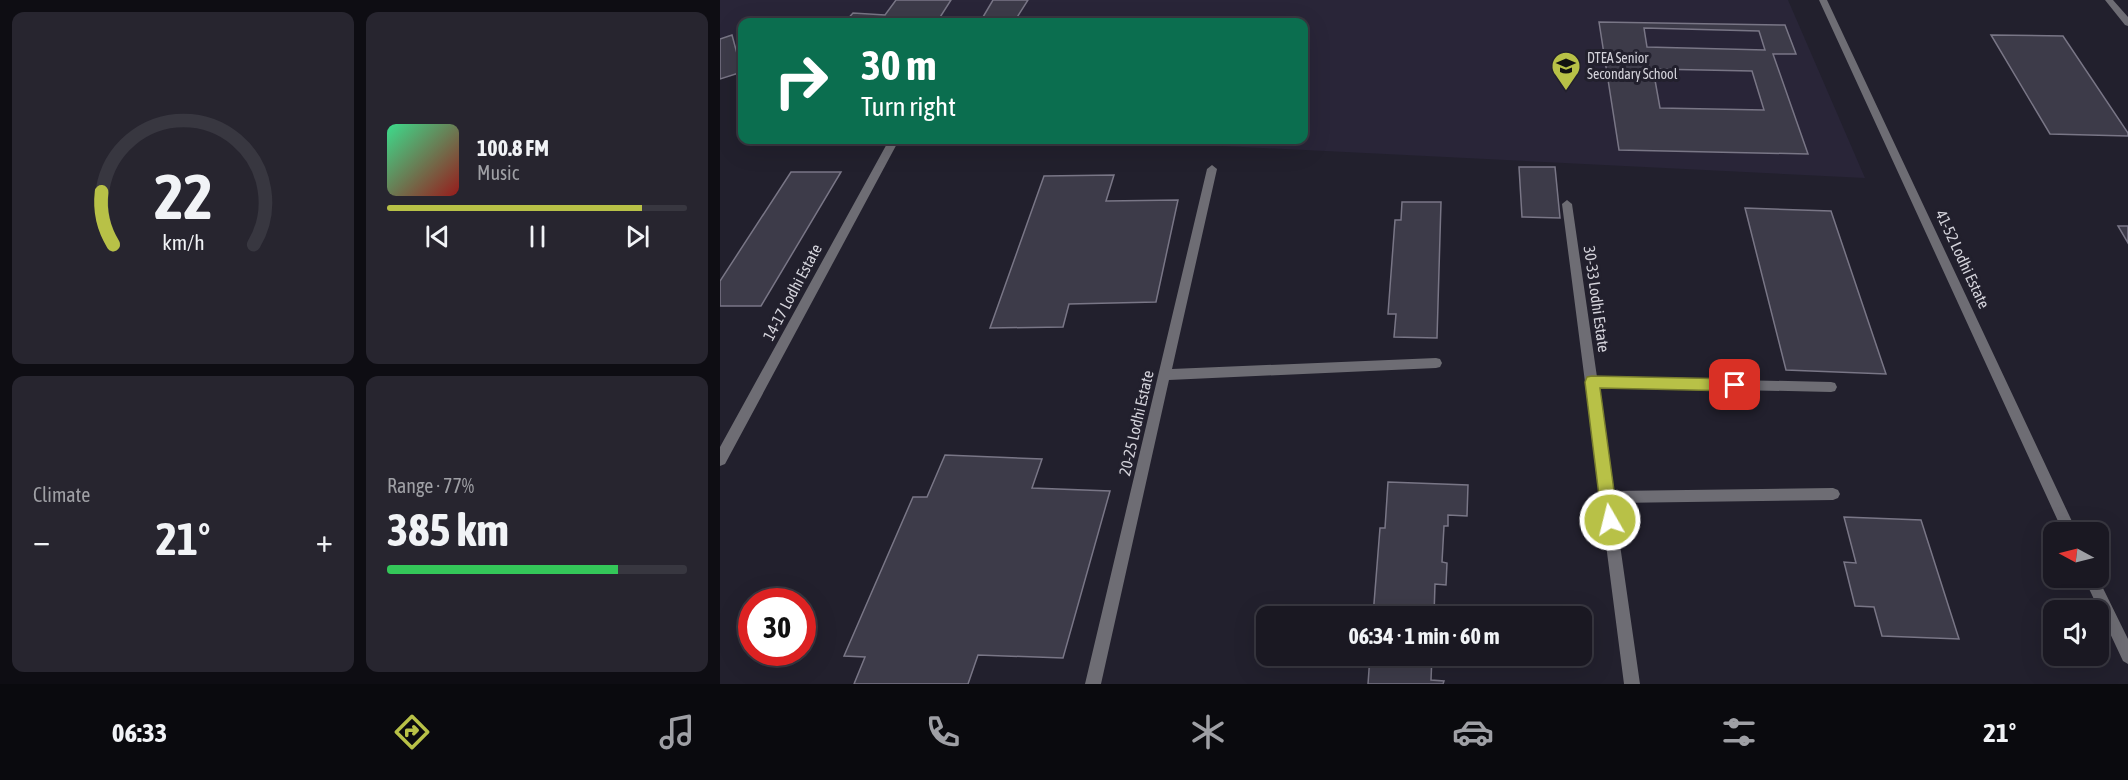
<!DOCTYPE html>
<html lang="en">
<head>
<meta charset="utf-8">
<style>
  :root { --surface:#1a1822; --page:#27252f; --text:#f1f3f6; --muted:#9fa0a5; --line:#383740; --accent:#b8c147 }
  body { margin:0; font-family:"Asap Condensed",sans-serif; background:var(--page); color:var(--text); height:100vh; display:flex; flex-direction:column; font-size:22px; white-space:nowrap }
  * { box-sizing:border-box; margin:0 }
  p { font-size:20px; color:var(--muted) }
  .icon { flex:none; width:33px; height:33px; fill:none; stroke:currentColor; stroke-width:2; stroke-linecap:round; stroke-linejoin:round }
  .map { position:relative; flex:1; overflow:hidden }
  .sheet { display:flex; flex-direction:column; gap:12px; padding:12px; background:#0e0d13; width:720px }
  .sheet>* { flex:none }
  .banner { position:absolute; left:18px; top:18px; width:570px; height:126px; border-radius:12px; box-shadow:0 6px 24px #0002,0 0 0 2px var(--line); background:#0b6e4f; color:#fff; overflow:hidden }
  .needle { width:39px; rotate:277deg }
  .fabs { position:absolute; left:1323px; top:522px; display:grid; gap:12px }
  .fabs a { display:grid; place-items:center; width:66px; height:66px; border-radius:12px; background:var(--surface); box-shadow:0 6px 24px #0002,0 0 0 2px var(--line); font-size:30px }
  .speed { position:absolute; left:18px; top:588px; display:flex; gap:12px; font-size:30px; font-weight:700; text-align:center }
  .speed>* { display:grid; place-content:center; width:78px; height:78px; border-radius:50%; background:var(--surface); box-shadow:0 6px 24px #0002,0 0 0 2px var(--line); line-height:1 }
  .speed .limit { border:9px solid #d22; background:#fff; color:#111 }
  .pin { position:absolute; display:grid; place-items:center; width:51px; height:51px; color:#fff; margin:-26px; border-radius:12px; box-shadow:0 3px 9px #0006 }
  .me { position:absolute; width:66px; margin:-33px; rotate:352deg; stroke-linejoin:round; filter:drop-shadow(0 0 4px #0008) }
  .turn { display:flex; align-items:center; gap:21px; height:126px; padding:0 24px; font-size:27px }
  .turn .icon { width:78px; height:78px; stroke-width:2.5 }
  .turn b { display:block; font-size:42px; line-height:51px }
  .big { font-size:45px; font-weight:700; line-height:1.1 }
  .sheet .card { flex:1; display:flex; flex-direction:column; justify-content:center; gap:9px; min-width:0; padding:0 21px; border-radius:12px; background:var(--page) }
  .sheet .dial { align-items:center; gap:0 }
  .dial svg { height:156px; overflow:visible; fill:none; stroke:var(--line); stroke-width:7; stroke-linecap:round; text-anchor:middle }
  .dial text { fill:var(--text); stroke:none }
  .song { display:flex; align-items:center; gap:18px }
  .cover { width:72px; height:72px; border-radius:9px; background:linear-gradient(135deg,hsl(150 70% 55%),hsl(0 70% 35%)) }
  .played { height:6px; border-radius:3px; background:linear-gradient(90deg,var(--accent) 85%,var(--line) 85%) }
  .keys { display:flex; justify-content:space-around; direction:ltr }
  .heat { display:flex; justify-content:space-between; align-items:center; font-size:33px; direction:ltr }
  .charge { height:9px; border-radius:4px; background:linear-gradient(90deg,#34c759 77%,var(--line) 0) }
  .sheet .tiles { flex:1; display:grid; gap:12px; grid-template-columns:repeat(2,1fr) }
  .trip { position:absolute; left:536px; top:606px; width:336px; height:60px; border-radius:12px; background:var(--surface); box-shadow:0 6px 24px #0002,0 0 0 2px var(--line); font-weight:700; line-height:60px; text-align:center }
  .tab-bar { display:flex; height:96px; justify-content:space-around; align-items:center; background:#0a0a0e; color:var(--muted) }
  .tab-bar .icon { width:42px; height:42px }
  .tab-bar .current { color:var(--accent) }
  .tab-bar b { font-size:27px; color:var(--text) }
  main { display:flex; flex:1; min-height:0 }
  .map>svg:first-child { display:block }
</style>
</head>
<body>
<main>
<section class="sheet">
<div class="tiles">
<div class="card dial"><svg viewBox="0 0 100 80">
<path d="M14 69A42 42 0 1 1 86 69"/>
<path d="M14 69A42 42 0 0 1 8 42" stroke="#b8c147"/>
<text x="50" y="56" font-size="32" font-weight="700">22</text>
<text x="50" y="72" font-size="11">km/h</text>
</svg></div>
<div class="card">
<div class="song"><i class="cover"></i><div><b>100.8 FM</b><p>Music</p></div></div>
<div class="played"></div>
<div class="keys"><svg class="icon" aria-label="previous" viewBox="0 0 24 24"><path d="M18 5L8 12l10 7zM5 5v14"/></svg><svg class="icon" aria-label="pause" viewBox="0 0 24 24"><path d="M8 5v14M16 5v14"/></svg><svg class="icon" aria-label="next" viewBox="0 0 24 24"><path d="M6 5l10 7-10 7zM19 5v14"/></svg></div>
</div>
<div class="card"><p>Climate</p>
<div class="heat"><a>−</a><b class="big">21°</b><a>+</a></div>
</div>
<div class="card"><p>Range · 77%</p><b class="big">385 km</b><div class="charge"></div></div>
</div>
</section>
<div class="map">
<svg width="1408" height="684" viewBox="0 0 1408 684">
  <rect width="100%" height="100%" fill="#22202d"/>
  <path fill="#292538" d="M0,0h1068l77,178 -762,-38h201v-118h-562v49l-10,-36 -12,4z"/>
  <path fill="#3d3b49" stroke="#797686" stroke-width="1.5" fill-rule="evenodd" d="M176,0h55l-14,22h-92l8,-9 32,2z
    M273,0h35l-14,22h-34z
    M879,22l186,3 11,29h-23l35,100 -189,-4zM924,28l115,3 6,19 -118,-3zM933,69l99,2 12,39 -104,-2z
    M12,35l10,37 -22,7v-40z
    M1271,35l72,1 65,97v3l-78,-2z
    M799,167h36l5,51 -38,-1z
    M71,172h50l-80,134h-41v-25z
    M394,175l-8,26 72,-1 -22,102 -87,2 -6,23 -73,1 54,-152z
    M682,202h39l-4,136 -43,-1 2,-23h-8l7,-94h6z
    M1025,208l86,3 55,163 -100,-4z
    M1398,226h10v17z
    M225,455l97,4 -10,29 78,3 -47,167 -85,-3 -10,29h-114l11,-27 -21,-1 69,-159h14z
    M668,482l80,3 -1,31 -19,-1v11h-4l-2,36 5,1 -1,22 -11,-1 -1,32h-61l7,-88h5z
    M1124,517l77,3 38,119 -77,-3 -8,-29 -19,-1 -11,-44 12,1z
    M650,656h62l-1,24 13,1 -1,3h-75z"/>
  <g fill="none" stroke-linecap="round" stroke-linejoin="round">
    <path fill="#6e6d74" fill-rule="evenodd" d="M1099,0h8l250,532h-14z
      M1385,0h8l15,17v9l-3,-1z
      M169,140h10l-174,324 -5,2v-19z
      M492,165l5,4 -45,200 264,-11 4,1 2,4 -2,4 -4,1 -267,12 -68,304h-16l122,-515z
      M847,200l5,4 25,173 234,5 4,1 2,4 -2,4 -4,1 -233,-5 15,104 220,-3 5,2 2,4 -2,4 -5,2 -219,3 26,181h-16l-62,-480z
      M1364,578h14l30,61v25l-5,-3z"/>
  </g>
  <path fill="#b8c147" stroke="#787d2e" stroke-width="1.5" d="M872,376l143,3 5,1 2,5 -2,4 -5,2 -135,-3 18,132 -2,6 -6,2 -5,-2 -3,-6 -17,-138 2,-5z"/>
  <defs>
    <g id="school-pin" transform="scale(1.5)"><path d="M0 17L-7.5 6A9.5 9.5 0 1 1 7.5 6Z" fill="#b8c147" stroke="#22202d"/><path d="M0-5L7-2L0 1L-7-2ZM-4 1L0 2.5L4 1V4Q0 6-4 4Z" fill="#111"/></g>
  </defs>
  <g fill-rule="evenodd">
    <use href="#school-pin" x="846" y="66"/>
  </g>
  <g text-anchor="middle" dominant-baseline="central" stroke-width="6" stroke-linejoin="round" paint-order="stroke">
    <g font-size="14" fill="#d4d3db" stroke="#22202d" text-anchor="start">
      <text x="867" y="58">DTEA Senior<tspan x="867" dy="16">Secondary School</tspan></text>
    </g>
    <g font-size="16" fill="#d4d3db" stroke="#22202d">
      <text transform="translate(1243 259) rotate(65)">41-52 Lodhi Estate</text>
      <text transform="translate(72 292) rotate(-62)">14-17 Lodhi Estate</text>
      <text transform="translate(877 299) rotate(82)">30-33 Lodhi Estate</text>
      <text transform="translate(416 423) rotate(-77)">20-25 Lodhi Estate</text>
    </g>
  </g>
</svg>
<div class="fabs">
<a><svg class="needle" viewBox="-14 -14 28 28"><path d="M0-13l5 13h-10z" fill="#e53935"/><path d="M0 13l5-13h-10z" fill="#9fa0a5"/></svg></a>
<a><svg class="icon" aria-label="sound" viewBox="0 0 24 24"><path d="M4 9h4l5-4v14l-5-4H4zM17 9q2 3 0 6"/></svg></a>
</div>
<div class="speed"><div class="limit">30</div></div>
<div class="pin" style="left:1015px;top:385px;background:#d93025"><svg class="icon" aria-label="arrive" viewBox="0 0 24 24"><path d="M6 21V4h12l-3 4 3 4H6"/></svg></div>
<svg class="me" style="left:890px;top:520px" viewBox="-20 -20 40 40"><circle r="17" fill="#b8c147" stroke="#fff" stroke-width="3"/><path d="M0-11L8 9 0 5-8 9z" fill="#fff"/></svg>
<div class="trip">06:34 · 1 min · 60 m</div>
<div class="banner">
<div class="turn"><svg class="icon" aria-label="right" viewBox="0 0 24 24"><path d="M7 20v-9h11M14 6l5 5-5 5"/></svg><div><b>30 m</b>Turn right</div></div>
</div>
</div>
</main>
<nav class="tab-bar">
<b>06:33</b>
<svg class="icon current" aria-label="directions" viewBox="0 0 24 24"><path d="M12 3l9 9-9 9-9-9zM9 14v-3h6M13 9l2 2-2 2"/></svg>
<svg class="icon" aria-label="music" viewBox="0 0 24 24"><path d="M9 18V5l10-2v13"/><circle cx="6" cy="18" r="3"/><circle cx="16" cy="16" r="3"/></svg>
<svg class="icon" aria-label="phone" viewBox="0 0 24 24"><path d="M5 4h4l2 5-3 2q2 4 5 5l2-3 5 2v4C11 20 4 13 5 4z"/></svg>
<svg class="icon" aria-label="climate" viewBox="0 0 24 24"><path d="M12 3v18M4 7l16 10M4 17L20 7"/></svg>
<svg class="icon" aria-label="car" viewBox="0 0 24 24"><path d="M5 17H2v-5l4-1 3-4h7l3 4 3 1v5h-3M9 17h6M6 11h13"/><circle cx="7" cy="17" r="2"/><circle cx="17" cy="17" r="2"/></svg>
<svg class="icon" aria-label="filters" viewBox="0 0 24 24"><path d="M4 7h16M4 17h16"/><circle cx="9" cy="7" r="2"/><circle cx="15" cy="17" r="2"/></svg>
<b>21°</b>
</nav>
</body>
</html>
